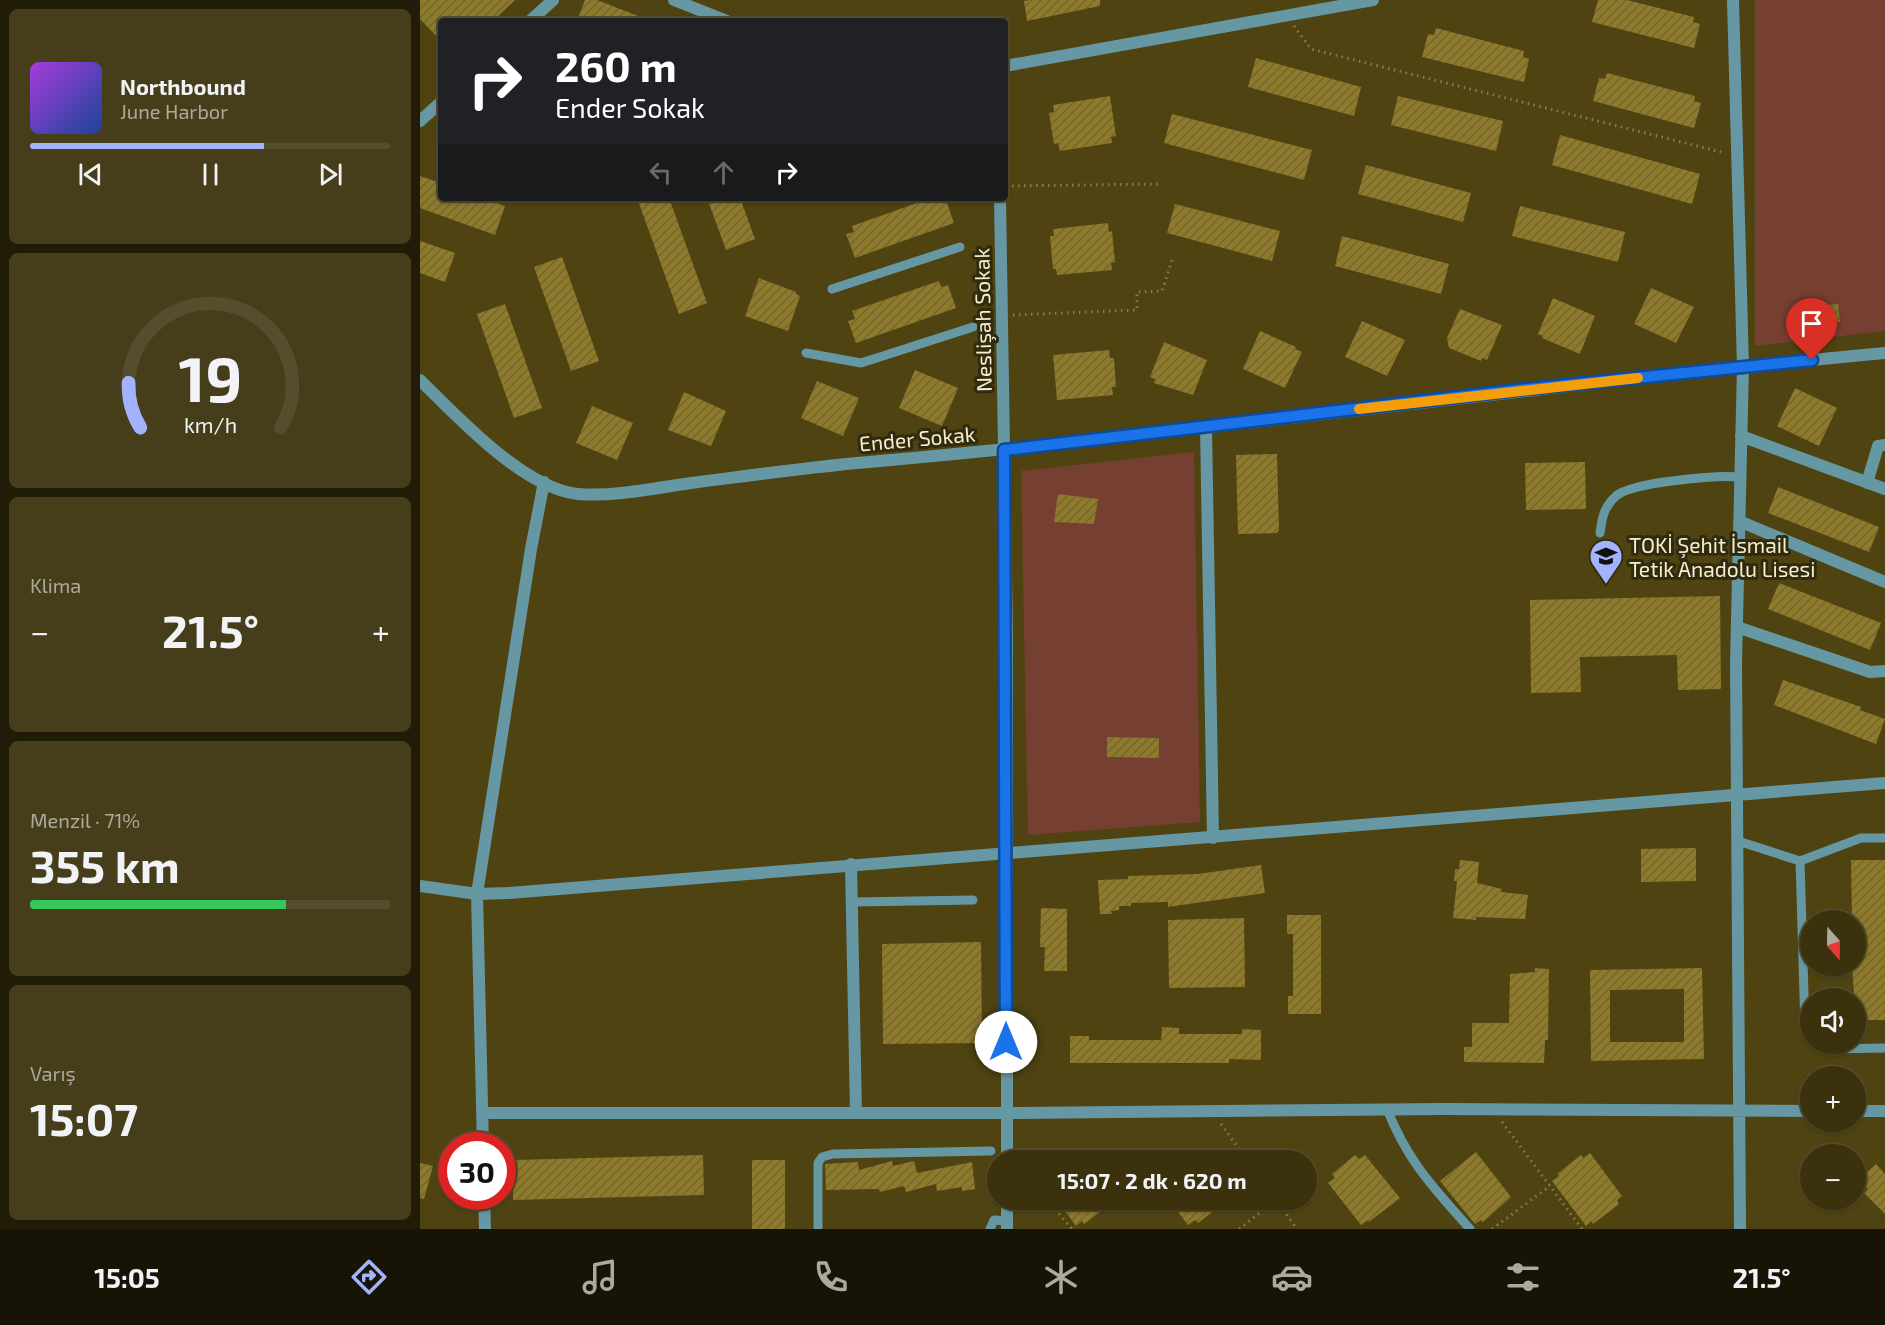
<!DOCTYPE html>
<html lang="tr">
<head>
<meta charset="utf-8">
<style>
  :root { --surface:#3b320d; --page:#463e1b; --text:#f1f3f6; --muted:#acaa9d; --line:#544d2e; --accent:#a3b2fd }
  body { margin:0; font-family:"Exo 2",sans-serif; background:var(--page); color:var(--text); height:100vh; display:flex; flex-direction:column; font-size:22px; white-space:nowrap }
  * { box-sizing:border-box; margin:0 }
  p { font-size:20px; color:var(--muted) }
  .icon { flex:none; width:33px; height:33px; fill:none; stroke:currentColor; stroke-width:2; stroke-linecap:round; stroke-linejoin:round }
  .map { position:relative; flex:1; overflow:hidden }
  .sheet { display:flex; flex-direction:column; gap:9px; padding:9px; background:#201c07; width:420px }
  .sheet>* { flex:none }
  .top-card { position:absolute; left:18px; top:18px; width:570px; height:183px; border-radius:6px; box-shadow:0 2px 4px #0004,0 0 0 2px var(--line); background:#202124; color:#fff; overflow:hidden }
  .needle { width:39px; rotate:160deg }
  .fabs { position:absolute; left:1380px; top:910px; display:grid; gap:12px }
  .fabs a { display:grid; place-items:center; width:66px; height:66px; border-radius:50%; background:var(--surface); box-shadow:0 2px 4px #0004,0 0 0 2px var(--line); font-size:30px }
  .speed { position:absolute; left:18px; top:1132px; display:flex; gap:12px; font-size:30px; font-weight:700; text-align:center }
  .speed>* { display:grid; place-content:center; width:78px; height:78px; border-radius:50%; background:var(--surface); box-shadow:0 2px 4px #0004,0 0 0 2px var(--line); line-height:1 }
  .speed .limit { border:9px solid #d22; background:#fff; color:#111 }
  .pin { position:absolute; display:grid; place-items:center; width:51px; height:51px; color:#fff; margin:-62px -26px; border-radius:50% 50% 50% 0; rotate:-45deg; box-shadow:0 0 6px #0007 }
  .pin .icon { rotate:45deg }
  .me { position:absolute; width:66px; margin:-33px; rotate:0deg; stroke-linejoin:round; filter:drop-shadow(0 0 4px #0008) }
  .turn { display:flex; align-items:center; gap:21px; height:126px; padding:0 18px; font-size:27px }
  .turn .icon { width:78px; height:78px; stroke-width:2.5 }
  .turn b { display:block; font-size:42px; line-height:51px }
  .lanes { display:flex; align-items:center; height:57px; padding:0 18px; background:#0003; justify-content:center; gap:30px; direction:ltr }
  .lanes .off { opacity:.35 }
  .big { font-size:45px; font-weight:700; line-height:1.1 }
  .sheet .card { flex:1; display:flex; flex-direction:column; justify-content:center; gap:9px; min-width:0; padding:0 21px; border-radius:9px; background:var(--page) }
  .sheet .dial { align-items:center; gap:0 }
  .dial svg { height:156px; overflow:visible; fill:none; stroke:var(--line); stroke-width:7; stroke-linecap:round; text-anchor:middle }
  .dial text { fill:var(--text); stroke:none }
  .song { display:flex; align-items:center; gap:18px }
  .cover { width:72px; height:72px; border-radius:9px; background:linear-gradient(135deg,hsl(280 70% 55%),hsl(220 70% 35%)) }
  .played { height:6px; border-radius:3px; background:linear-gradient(90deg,var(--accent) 65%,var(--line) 65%) }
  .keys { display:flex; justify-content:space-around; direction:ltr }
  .heat { display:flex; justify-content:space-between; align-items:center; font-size:33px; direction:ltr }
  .charge { height:9px; border-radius:4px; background:linear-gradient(90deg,#34c759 71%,var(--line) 0) }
  .trip { position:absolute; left:567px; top:1150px; width:330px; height:60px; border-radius:30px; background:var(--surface); box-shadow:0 2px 4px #0004,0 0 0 2px var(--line); font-weight:700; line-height:60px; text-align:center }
  .tab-bar { display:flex; height:96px; justify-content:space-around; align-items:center; background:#181405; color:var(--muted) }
  .tab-bar .icon { width:42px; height:42px }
  .tab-bar .current { color:var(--accent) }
  .tab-bar b { font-size:27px; color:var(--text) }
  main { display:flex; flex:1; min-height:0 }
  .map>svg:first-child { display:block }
</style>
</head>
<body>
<main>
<section class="sheet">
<div class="card">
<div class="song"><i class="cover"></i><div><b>Northbound</b><p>June Harbor</p></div></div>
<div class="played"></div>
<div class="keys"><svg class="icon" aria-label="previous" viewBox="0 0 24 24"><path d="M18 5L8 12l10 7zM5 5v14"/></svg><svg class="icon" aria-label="pause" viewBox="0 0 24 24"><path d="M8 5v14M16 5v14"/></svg><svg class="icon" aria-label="next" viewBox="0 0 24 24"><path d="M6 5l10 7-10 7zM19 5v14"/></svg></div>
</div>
<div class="card dial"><svg viewBox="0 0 100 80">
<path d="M14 69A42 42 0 1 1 86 69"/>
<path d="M14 69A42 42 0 0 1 8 46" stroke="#a3b2fd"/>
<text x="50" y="56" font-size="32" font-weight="700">19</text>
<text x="50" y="72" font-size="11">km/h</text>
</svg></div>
<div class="card"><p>Klima</p>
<div class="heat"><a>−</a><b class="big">21.5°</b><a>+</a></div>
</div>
<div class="card"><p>Menzil · 71%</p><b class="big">355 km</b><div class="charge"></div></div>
<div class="card"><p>Varış</p><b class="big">15:07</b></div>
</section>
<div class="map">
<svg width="1465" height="1229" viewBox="0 0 1465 1229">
  <defs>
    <pattern id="building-hatch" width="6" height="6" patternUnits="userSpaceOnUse" patternTransform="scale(1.5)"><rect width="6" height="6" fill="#8e7a2b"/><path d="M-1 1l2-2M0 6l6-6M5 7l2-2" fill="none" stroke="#736633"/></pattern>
  </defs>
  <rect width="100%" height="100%" fill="#4f4311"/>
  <path fill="#753f31" d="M1335,0h130v331l-130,15z
    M774,452l6,370 -172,13 -7,-364z"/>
  <path fill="url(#building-hatch)" fill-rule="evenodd" d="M0,0h95l-22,21h-52v20l-21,-22z
    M165,0h12l54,21h-74z
    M610,0h70v6l-73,15 -3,-20z
    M1178,0h29l67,17 -1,5 7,2 -6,24 -102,-26z
    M1016,28l88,23 -1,6 6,2 -5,23 -102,-25 6,-23 6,1z
    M836,58l105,29 -7,29 -106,-29z
    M1187,73l88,23 -1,5 7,2 -7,25 -101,-27 6,-23 6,1z
    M690,96l6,40 -5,1 1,6 -52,8 -2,-8 -4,1 -5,-31 5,-1 -1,-7z
    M978,96l105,25 -7,30 -105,-26z
    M752,114l140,36 -8,30 -140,-37z
    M1140,135l140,39 -8,30 -140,-39z
    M946,165l105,28 -8,29 -105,-28z
    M0,176l21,7v15h41l23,8 -10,29 -75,-27z
    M217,198h32l38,105 -28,11z
    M287,198h33l15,41 -29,11z
    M511,198h7l2,4 6,-2 8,23 -99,35 -9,-24 8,-2 -2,-6z
    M755,204l105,27 -8,30 -105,-28z
    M1100,206l105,26 -7,30 -106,-26z
    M688,223l1,9 3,-1 3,31 -4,1 1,7 -55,5 -1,-6h-3l-3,-33h4l-1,-7z
    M922,236l107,28 -8,30 -106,-28z
    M0,241l35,12 -10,29 -25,-9z
    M142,257l37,104 -28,10 -37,-104z
    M339,278l37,14v2l4,2 -12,35 -43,-15z
    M519,281l2,6 7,-2 8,23 -100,35 -8,-22 7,-2 -3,-8z
    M1231,288l43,19 -18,36 -42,-19z
    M1133,298l42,18 -15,38 -38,-16 1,-2 -5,-2z
    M85,304l37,104 -28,10 -37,-104z
    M1418,304l2,18h-6v4l-37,3 -2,-21z
    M1040,309l42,16 -15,35 -5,-2 -1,3 -32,-13 -2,-10z
    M942,321l43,19 -18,36 -42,-19z
    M840,331l36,16 -1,2 7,3 -17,36 -42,-19z
    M744,342l43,18 -14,35 -39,-12 1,-4 -5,-2z
    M689,350l1,8h4l2,29h-4l1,8 -56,5 -4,-45z
    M495,370l43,18 -16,38 -43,-18z
    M397,381l42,17 -16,38 -42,-18z
    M1375,388l42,20 -18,38 -42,-20z
    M264,392l42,19 -15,35 -43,-16z
    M172,406l41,17 -16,37 -41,-17z
    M857,454l2,76 -2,3 -39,1 -2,-79z
    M1165,462l1,47 -60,1 -1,-47z
    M1358,487l101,40 -10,25 -101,-39z
    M638,494l40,5 -4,25 -40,-2z
    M1359,583l102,40 -11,27 -102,-41z
    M1300,596l1,93 -43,1 -1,-35 -97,2 1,35 -50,1 -1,-93z
    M1363,680l78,27 -1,3 25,9 -9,25 -102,-39z
    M687,737l52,1v20l-52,-1z
    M1276,848v33l-55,1v-33z
    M1040,860l19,2 -2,21 25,6 -1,3 27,3 -3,24 -49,-2v3l-23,-2 4,-37h-3l1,-12h4z
    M1431,860h34v160h-29l-4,-54h4v-45h-4z
    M841,865l4,28 -97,14v-5l-37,1v3h-12v4l-8,1 1,3h-12l-2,-34 30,-1v-3l70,-2z
    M621,908l26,1v62h-23l1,-24h-5z
    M867,915h34v99h-33v-18h5v-62h-6z
    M824,918l1,69 -76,1 -1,-68z
    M561,942l1,101 -99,1 -1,-100z
    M1115,968l14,1 -1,71h-3l-1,23 -80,-1v-15h8v-24h37l1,-49 25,-2z
    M1282,968l2,91 -113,2 -1,-91zM1264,989v53h-74v-52z
    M742,1027l17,1v6h63v-5l19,1v30l-32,-1v4h-159v-27h19v4h72z
    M1056,1152l35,45 -28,25 -2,-2 -6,4 -35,-43z
    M1170,1153l32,43 -5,4 2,4 -26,20 -2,-3 -5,5 -34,-45 7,-5 -2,-2 24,-19 2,3z
    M283,1155l1,40 -191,5v-40z
    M935,1155l4,4 6,-4 35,43 -31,24 -1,-2 -7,5 -33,-42 7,-5 -3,-4z
    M332,1160h33v69h-33z
    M472,1161l1,5 21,-5 3,12 55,-11 3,27 -13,2v-4l-25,4 -1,-7 -30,8 -2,-6 -24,6 -1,-3 -53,1 -1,-26 33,-2 1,8z
    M0,1163l13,3 -9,33 -4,-1z
    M1456,1164l9,10v40l-21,-21 4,-4 -6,-6 6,-6 -3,-3z
    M637,1200h59l-32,24 -2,-3 -6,5z
    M749,1200h59l-30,23 -3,-3 -7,5z"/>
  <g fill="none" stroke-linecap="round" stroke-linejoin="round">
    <path stroke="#887d51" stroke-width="3" stroke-dasharray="1.5 4.5" stroke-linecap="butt" d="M874,26l17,23 414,104
      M586,186l155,-2
      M593,315l124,-5v-18l25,-1 10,-31
      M1082,1122l80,107
      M801,1124l27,37
      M627,1200l25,29
      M856,1200l21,29
      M819,1229l37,-29
      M1072,1229l58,-43"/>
    <path stroke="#6698a4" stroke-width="9" d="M412,289l128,-42
      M386,353l55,10 112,-36
      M1180,533c2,-16 4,-26 16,-37 16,-14 102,-21 124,-19
      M1318,841l62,20 61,-23h24
      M1380,861l5,166 5,11
      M434,902l119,-2
      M1398,1044l10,5 57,-1
      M967,1109c21,53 46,78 83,120
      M398,1229v-66l4,-6 11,-3 158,-3
      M570,1229l4,-9 13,1"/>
    <path stroke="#6698a4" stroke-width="12" d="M1313,0l10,367 -7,295 4,567
      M110,21l23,-21
      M0,121l21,-19
      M580,198l7,437v526
      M0,380c38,37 104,109 158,114 36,3 77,-6 113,-11 63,-8 126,-17 189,-22 336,-30 669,-77 1005,-108
      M786,427l7,411
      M1321,436l144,53
      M1447,483l11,-37 7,-1
      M1319,521l146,61
      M1317,627l133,45 15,-1
      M431,864l5,249
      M0,886l57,8 32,-1 1376,-110
      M1436,1111h29
      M63,1113h523l438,-4 366,2
      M63,1146l-6,-252 54,-345 13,-67
      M64,1197l1,32
      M587,1200v29"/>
    <path stroke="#6698a4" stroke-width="12" d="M254,0l53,21
      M585,66l368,-66"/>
  </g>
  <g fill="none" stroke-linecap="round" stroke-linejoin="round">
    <g stroke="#114b97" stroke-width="15">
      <path id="route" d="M586,1042l-2,-592 513,-60 295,-30"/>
    </g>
    <use href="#route" stroke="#1a73e8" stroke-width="10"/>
    <path stroke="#f59e0b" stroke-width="10" d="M939,409l279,-31"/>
  </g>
  <defs>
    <g id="school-pin" transform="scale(1.725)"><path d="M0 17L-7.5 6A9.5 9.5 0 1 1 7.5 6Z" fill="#a3b2fd" stroke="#302a0f"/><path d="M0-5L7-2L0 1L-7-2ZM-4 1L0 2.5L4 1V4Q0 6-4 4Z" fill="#111"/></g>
  </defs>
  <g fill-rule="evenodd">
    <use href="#school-pin" x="1186" y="556"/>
  </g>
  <g text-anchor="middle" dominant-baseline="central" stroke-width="6" stroke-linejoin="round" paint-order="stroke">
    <g font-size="21" fill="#f6eece" stroke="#302a0f">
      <text transform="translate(562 320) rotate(-91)">Neslişah Sokak</text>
      <text transform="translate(497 438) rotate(-5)">Ender Sokak</text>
    </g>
    <g font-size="21" fill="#f6eece" stroke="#302a0f" text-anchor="start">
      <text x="1209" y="544">TOKİ Şehit İsmail<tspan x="1209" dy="24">Tetik Anadolu Lisesi</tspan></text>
    </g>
  </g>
</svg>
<div class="fabs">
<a><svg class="needle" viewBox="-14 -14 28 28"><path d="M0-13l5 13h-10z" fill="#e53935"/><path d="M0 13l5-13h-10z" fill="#acaa9d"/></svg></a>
<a><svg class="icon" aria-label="sound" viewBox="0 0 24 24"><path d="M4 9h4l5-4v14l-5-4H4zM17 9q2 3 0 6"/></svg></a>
<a>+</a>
<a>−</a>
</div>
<div class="speed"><div class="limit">30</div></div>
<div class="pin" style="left:1392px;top:360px;background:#d93025"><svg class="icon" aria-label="arrive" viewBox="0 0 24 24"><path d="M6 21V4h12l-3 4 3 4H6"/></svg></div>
<svg class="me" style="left:586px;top:1042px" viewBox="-20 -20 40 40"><circle r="19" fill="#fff"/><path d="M0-13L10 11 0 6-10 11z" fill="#1a73e8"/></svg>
<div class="trip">15:07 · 2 dk · 620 m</div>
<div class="top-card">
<div class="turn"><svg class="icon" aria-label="right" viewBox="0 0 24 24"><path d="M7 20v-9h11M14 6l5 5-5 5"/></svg><div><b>260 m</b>Ender Sokak</div></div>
<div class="lanes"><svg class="icon off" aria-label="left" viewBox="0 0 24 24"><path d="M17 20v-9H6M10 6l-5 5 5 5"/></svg><svg class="icon off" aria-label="ahead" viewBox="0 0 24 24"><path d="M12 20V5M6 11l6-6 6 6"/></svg><svg class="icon" aria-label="right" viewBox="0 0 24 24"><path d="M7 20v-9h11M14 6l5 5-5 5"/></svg></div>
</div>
</div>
</main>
<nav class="tab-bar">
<b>15:05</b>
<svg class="icon current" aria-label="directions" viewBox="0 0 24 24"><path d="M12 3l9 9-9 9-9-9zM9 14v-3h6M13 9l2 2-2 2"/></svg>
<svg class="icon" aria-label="music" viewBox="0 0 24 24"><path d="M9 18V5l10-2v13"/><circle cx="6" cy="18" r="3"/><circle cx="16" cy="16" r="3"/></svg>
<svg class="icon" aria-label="phone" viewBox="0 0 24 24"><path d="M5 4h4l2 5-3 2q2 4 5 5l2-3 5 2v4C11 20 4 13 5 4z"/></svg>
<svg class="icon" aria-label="climate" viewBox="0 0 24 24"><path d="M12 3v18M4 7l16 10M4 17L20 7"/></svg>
<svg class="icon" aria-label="car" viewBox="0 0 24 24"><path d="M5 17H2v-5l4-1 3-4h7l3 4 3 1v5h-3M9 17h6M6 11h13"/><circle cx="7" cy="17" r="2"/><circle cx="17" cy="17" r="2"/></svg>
<svg class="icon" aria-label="filters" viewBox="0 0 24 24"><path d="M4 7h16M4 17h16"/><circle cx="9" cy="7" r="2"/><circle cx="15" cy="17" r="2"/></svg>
<b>21.5°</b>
</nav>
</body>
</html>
